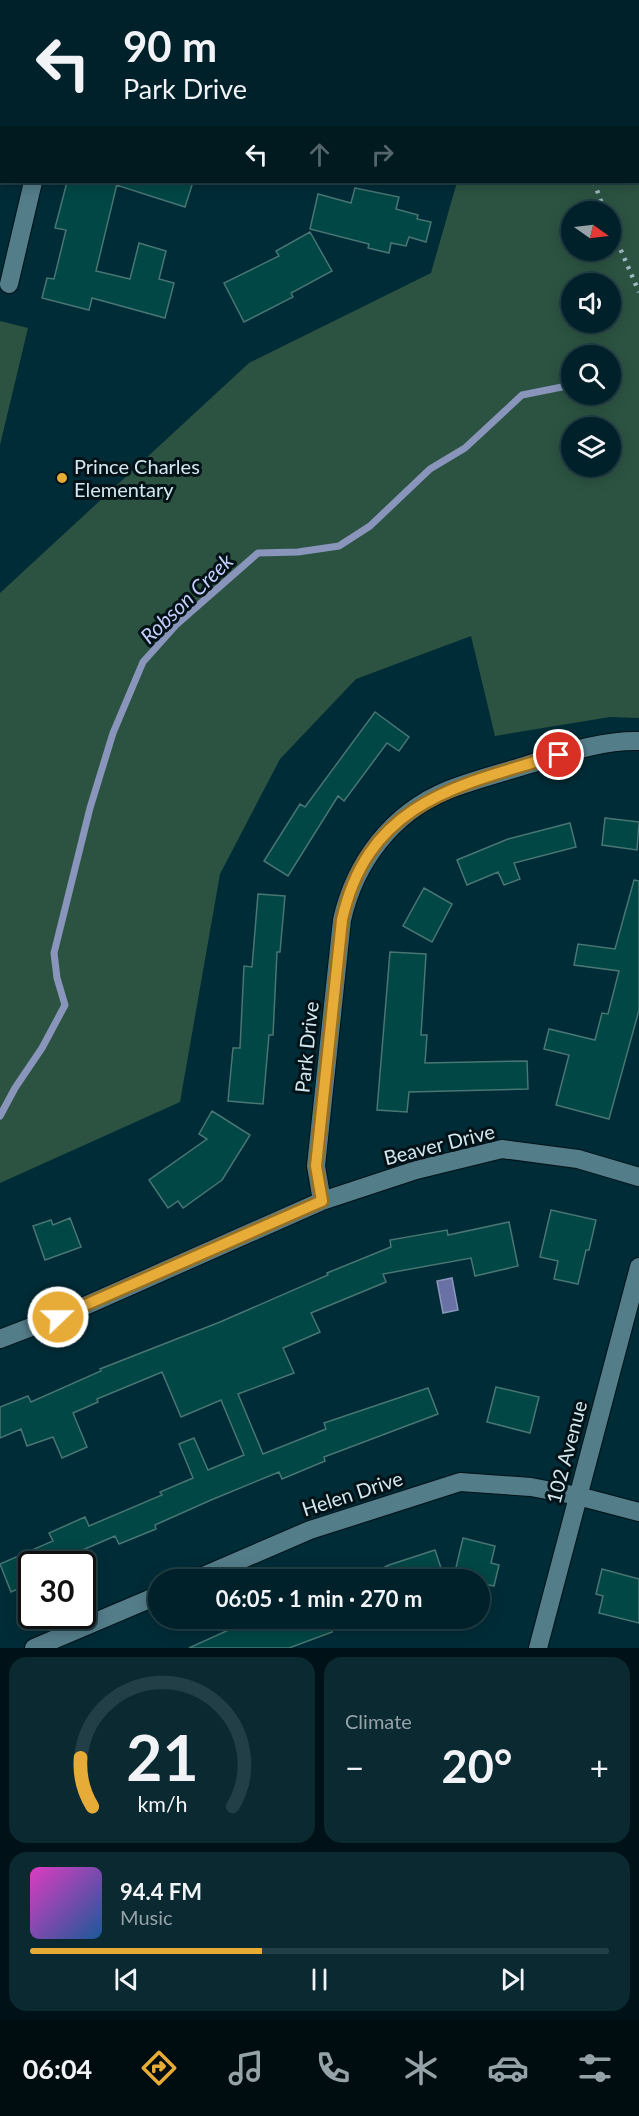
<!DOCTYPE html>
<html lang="en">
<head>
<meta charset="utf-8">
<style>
  :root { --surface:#002129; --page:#0a2931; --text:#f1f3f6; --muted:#95a3a8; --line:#223e46; --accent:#e7ac37 }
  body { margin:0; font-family:Lato,sans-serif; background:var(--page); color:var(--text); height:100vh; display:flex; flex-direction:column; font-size:22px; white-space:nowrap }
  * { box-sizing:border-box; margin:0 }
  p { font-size:20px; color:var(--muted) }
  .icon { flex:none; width:33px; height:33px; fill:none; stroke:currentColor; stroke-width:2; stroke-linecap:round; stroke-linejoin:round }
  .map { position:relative; height:1648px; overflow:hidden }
  .drawer { display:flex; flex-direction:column; gap:9px; padding:9px; background:#001217; flex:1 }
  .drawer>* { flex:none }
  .banner { position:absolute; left:0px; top:0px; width:639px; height:183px; box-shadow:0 3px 15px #0003,0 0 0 2px var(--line); background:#002129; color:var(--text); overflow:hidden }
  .needle { width:39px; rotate:104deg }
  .controls { position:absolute; left:561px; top:201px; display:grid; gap:12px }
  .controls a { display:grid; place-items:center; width:60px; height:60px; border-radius:50%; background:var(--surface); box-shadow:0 3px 15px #0003,0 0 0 2px var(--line); font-size:30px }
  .speed { position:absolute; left:18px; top:1551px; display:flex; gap:12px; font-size:30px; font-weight:700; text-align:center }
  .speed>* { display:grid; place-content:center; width:78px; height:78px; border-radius:50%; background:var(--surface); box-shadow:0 3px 15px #0003,0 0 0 2px var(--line); line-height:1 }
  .speed .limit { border:3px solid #111; border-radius:9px; background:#fff; color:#111 }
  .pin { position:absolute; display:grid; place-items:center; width:51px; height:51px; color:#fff; margin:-26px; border:3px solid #fff; border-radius:50%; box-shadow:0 2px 6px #0007 }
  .me { position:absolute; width:66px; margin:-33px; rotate:68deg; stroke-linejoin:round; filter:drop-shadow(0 0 4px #0008) }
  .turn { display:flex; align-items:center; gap:21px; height:126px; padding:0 24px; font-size:27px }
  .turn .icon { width:78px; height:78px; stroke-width:2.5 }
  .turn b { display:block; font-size:42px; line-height:51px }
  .lanes { display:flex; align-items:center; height:57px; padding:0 24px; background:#0003; justify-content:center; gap:30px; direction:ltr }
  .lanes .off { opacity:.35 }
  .big { font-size:45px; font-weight:700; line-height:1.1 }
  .drawer .card { flex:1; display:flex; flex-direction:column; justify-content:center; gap:9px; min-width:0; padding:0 21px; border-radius:18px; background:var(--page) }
  .drawer .dial { align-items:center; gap:0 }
  .dial svg { height:156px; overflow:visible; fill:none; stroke:var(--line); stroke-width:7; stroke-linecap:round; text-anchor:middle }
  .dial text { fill:var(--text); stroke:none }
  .song { display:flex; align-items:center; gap:18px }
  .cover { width:72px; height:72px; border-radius:9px; background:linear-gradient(135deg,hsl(310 70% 55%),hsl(210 70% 35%)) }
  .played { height:6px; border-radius:3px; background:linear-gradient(90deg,var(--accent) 40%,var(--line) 40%) }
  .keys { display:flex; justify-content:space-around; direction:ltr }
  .heat { display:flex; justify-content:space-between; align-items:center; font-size:33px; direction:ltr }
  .drawer .tiles { flex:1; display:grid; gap:9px; grid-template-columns:1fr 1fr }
  .card:last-child { grid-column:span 2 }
  .trip { position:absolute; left:148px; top:1569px; width:342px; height:60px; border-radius:30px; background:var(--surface); box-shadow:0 3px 15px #0003,0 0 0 2px var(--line); font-weight:700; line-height:60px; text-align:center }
  .menu { display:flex; height:96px; justify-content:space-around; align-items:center; background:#000d10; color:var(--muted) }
  .menu .icon { width:42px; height:42px }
  .menu .active { color:var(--accent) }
  .menu b { font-size:27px; color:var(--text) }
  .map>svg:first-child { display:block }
</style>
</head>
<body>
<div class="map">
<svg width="639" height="1648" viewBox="0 0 639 1648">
  <rect width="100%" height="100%" fill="#002c37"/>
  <path fill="#2c5342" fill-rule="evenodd" d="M524,0h115v718l-29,-1 -115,19 -24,-100 -115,43 -76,80 -60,115 -40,228 -180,81v-590l249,-230 182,-90 26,-91h181v-180l-114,-1zM572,212h38v38h-38zM572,284h38v38h-38zM572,356h38v38h-38zM572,428h38v38h-38z
    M0,321l28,7 -28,117z"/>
  <path fill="#6a72a5" stroke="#8995bb" stroke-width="1.5" d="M452,1278l6,32 -15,3 -6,-32z"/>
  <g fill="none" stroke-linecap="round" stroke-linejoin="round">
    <path stroke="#8995bb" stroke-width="7" d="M0,1116l15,-28 27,-40 23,-43 -8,-27 -3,-25 36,-145 23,-75 30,-71 34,-38 81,-71 40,-1 41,-6 31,-20 60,-57 35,-21 57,-53 50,-10"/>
  </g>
  <path fill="#004745" stroke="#497674" stroke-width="1.5" d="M67,182h126l-8,25 -69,-22 1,-1 -21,87 34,8 9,-36 27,8 -7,28 15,4 -9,35 -73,-20 -3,12 -47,-12 5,-20 7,1 12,-49 -11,-2z
    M355,188l44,9 -3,12 22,6 -1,4 14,3 -5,20 -17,-5 -3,9 -15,-3 -2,10 -21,-5 1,-4 -59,-15 8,-35 33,9z
    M310,232l22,39 -41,22 2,4 -49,25 -20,-39 55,-27 -3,-5z
    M375,712l34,25 -10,14 -12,-8 -43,58 -6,-5 -50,80 -24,-15 36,-57 5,3z
    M605,818l34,4 -2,28 -35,-5z
    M570,823l6,24 -62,16 6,16 -16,6 -6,-13 -31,13 -10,-25 51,-21z
    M634,880l5,1v129l-30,109 -53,-14 13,-50 -25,-6 5,-20 46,11 7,-27 6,1 11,-43 -45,-6 4,-21 37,5z
    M424,888l28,16 -20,38 -29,-16z
    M258,894l27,2 -5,56h-3l-4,83h-4l-6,69 -35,-3 5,-53h7l4,-82 8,1z
    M390,952l36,2 -5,81h6l-2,28 102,-2 1,28 -119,3 -2,20 -30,-2z
    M212,1111l38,24 -28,45 -39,28 -5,-7 -10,7 -19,-28 58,-41 -8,-5z
    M551,1210l45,10 -7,30h-3l-8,34 -24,-5 4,-18 -18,-4z
    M70,1218l11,29 -36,13 -12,-34 18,-6 2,5z
    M509,1222l9,44 -43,10 -4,-18 -88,16 3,8 -75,31 9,19 -37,16 11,25 -56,21 25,60 63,-25 -2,-6 104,-35 10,26 -114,43 1,4 -43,18 -3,-7 -68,28 -56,25 1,4 -37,15 -4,-8 -65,28h-18v19l-21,9 -11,-28 53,-23 -4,-8 36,-16 4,9 73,-31 -2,-3 33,-14 -14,-34 15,-6 14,32 36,-15 -23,-55 -40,17 -19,-45 -65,27 1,3 -25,11 14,34 -25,11 -9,-21 -26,9 -6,-17 -21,9v-31l28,-11 3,6 70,-31 -1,-2 120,-47 108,-47 -1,-2 64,-26 -1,-7 57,-10 1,5z
    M496,1387l43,10 -9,36 -43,-11z
    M463,1538l32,8 -4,17 8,2 -5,21 -14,-3v-3h-27z
    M435,1550l10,30h-87l31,-15z
    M602,1569l37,10v44l-40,-10 4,-17 -7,-2z
    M255,1618h72l5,14 -43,16h-100z"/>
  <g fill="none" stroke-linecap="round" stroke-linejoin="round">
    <g stroke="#011218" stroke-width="20">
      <path id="street" d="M76,2v-2
        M354,2v-2
        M0,44h2
        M9,284l24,-102
        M322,1201l94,-31 86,-21 76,10 61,18
        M0,1339l78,-30 244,-108 -6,-35 26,-246c13,-58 50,-107 106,-130 25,-10 53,-17 79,-25 36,-11 74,-25 112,-24
        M194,1580l116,-50 150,-48 71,5 47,9 61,16
        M34,1648l125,-53
        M538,1648l101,-381"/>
    </g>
    <use href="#street" stroke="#547d8a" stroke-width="18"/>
    <path stroke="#9eb9c2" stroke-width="4.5" stroke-dasharray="3 6" stroke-linecap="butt" d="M554,0v2
      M594,182l11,30
      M610,225l29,67"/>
  </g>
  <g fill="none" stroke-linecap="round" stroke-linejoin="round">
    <g stroke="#967024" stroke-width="15">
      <path id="route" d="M58,1317l264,-116 -6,-35 26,-246c26,-118 116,-135 217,-165"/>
    </g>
    <use href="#route" stroke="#e7ac37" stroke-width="10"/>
  </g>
  <circle fill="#e7ac37" stroke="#031217" stroke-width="2" cx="62" cy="478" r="6"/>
  <g text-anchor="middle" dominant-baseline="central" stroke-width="6" stroke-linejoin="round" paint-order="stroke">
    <g font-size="20" fill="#d2e7ef" stroke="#031217" text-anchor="start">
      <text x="74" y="466">Prince Charles<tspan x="74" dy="23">Elementary</tspan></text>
    </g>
    <g font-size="20" fill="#d2e7ef" stroke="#031217">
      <text transform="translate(306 1047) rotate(-84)">Park Drive</text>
      <text transform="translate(439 1144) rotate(-14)">Beaver Drive</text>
      <text transform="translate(566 1452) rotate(-75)">102 Avenue</text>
      <text transform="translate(352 1493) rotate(-18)">Helen Drive</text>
    </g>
    <g font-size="21" font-style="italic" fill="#c4cdfb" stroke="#031217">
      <text transform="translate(186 598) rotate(-44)">Robson Creek</text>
    </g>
  </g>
</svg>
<div class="controls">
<a><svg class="needle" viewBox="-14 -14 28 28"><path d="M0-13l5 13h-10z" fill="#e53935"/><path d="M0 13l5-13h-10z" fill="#95a3a8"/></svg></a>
<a><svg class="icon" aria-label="sound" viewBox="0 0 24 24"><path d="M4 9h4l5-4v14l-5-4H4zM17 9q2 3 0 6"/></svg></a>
<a><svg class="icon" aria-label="search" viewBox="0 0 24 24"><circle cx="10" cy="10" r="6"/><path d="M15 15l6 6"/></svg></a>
<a><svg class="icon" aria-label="layers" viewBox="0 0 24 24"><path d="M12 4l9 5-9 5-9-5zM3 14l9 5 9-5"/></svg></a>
</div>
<div class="speed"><div class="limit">30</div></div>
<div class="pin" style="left:559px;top:755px;background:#d93025"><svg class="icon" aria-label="arrive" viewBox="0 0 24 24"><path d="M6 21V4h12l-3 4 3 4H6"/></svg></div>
<svg class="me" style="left:58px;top:1317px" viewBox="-20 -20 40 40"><circle r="17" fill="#e7ac37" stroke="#fff" stroke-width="3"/><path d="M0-11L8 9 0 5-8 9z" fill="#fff"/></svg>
<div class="trip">06:05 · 1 min · 270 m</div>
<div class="banner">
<div class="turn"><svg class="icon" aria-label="left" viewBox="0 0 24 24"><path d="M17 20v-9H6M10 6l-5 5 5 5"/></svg><div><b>90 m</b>Park Drive</div></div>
<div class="lanes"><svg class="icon" aria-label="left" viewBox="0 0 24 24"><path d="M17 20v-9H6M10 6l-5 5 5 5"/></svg><svg class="icon off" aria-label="ahead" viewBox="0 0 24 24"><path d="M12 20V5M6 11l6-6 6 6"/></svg><svg class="icon off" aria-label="right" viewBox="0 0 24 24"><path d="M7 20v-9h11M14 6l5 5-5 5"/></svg></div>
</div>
</div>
<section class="drawer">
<div class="tiles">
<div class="card dial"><svg viewBox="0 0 100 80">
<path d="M14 69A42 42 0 1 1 86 69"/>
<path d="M14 69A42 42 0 0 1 8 44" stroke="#e7ac37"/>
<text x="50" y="56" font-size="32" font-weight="700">21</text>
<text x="50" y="72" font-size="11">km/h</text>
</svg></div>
<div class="card"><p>Climate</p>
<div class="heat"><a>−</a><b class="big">20°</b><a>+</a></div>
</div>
<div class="card">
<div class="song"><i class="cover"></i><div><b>94.4 FM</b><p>Music</p></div></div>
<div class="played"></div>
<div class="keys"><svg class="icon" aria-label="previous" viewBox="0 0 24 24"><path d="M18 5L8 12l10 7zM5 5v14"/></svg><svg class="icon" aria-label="pause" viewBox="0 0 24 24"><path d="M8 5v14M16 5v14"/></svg><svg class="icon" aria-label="next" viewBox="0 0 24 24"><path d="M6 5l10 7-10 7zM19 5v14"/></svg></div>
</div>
</div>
</section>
<nav class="menu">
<b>06:04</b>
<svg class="icon active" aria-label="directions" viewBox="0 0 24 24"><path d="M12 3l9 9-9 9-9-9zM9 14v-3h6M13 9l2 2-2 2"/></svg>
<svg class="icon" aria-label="music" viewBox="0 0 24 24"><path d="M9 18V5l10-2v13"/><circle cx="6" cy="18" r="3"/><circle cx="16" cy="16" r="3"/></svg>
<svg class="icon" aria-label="phone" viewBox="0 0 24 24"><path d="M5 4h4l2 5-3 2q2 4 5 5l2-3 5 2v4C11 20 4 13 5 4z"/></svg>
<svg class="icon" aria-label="climate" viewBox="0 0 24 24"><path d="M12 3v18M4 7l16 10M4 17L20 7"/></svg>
<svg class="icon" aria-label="car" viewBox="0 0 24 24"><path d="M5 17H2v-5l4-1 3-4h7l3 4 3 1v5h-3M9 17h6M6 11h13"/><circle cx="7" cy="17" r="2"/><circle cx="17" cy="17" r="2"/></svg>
<svg class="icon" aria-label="filters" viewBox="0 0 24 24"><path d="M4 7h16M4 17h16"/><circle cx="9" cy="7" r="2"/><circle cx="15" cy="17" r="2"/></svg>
</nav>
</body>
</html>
